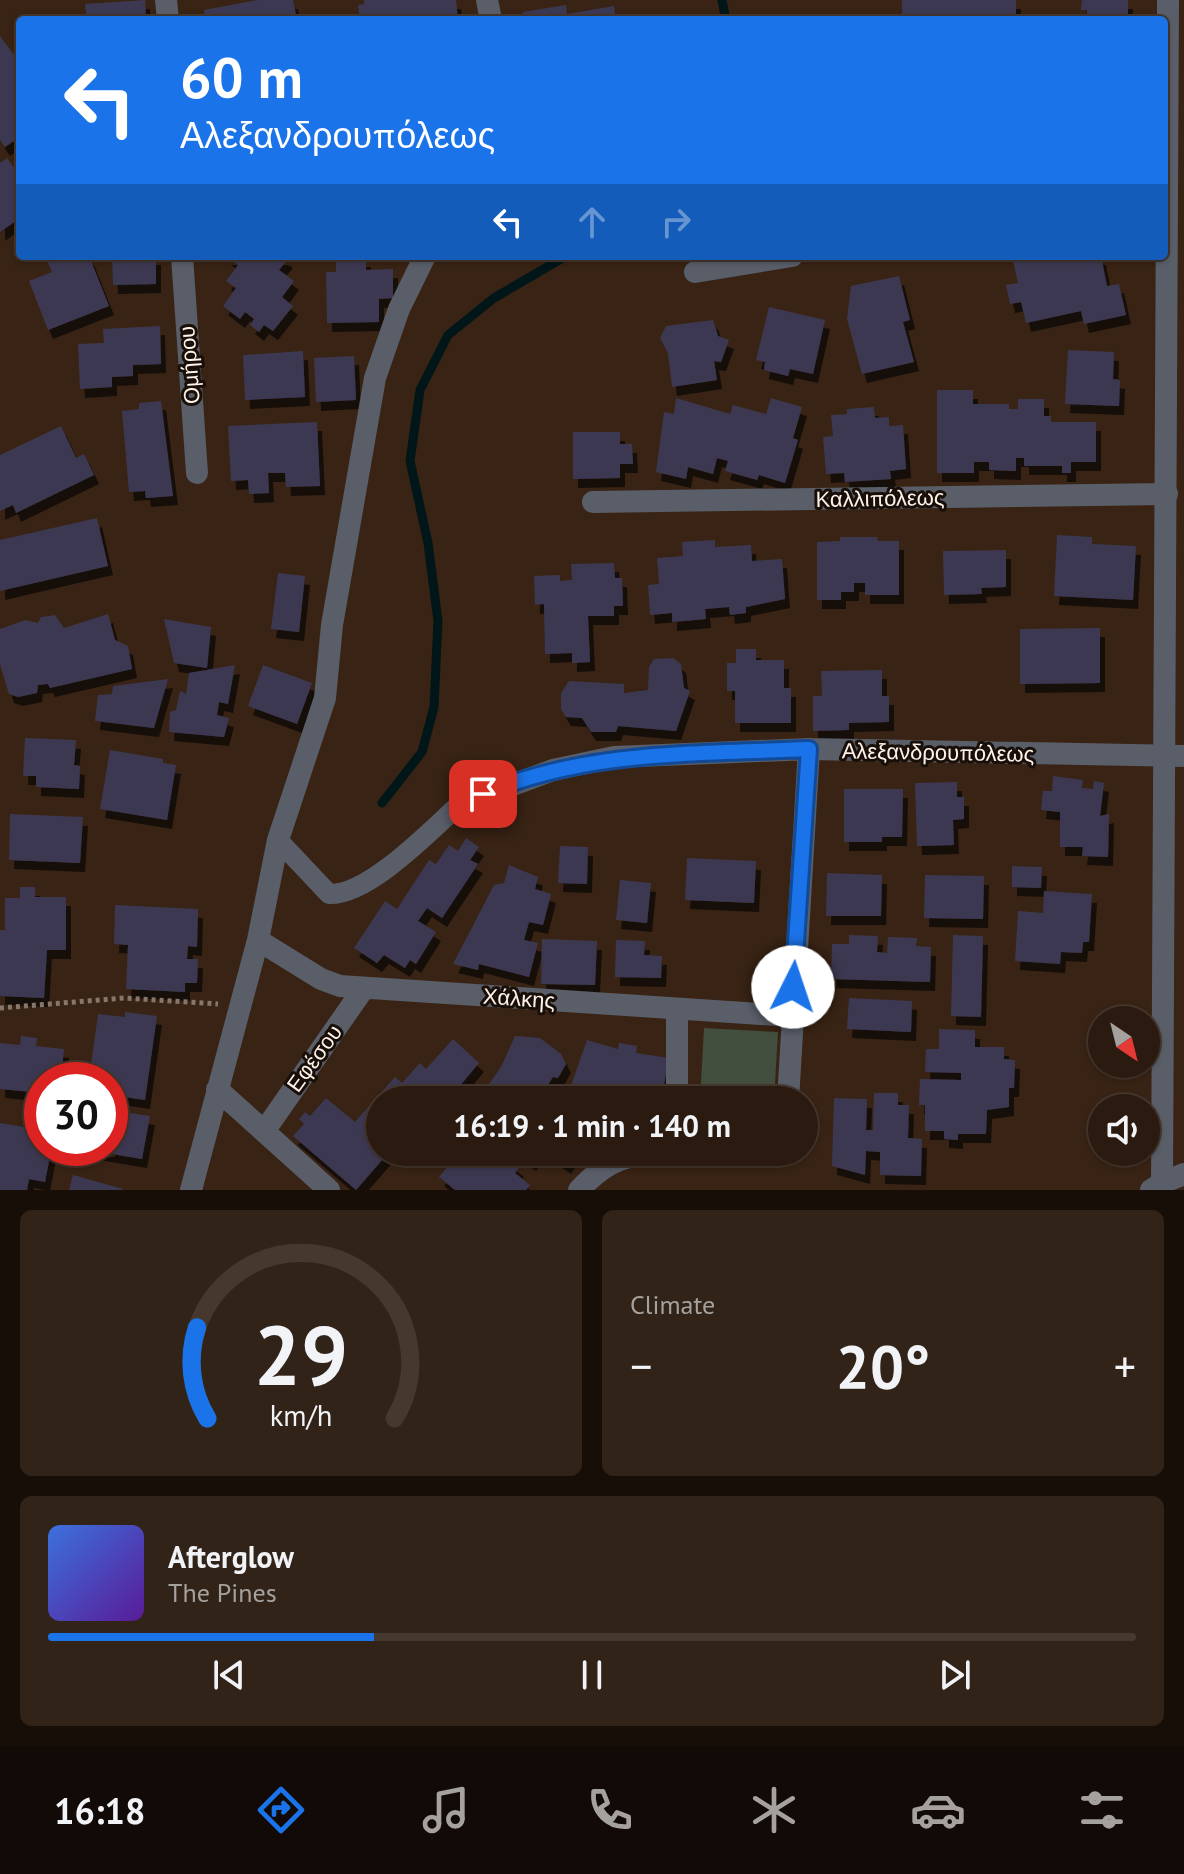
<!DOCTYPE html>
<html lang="en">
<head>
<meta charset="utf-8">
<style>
  :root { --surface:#2a1a0f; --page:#322318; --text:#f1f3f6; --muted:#a5a19e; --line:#46382f; --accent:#1a73e8 }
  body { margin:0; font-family:"PT Sans",sans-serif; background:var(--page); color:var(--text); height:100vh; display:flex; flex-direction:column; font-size:30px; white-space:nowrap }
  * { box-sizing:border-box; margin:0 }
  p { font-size:26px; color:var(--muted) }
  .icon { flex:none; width:44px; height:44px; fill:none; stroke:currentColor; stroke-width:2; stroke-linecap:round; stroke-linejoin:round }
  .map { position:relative; height:1190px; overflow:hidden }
  .side { display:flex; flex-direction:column; gap:20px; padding:20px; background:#170e08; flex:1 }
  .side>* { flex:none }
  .top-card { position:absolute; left:16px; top:16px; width:1152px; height:244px; border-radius:8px; box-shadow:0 2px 6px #0004,0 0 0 2px var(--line); background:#1a73e8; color:#fff; overflow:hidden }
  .needle { width:52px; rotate:145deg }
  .fabs { position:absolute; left:1088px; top:1006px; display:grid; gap:16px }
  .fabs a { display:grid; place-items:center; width:72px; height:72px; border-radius:50%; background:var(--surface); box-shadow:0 2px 6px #0004,0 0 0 2px var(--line); font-size:40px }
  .speed { position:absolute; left:24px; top:1062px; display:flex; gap:16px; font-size:40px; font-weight:700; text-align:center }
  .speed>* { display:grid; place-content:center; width:104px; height:104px; border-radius:50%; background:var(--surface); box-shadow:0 2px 6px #0004,0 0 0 2px var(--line); line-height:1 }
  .speed .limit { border:12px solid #d22; background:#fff; color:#111 }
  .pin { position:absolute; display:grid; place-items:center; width:68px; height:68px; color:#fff; margin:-34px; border-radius:16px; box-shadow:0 4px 12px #0006 }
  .me { position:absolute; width:88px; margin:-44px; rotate:4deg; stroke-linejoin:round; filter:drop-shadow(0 0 6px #0008) }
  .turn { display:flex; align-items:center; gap:28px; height:168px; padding:0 32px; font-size:36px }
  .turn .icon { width:104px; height:104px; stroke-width:2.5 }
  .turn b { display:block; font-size:56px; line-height:68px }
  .lanes { display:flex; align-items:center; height:76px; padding:0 32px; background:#0003; justify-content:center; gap:40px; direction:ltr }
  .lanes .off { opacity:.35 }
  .big { font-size:60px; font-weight:800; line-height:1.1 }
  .side .card { flex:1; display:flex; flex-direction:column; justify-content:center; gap:12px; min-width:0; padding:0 28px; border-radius:12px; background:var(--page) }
  .side .dial { align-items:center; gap:0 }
  .dial svg { height:208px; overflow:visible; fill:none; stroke:var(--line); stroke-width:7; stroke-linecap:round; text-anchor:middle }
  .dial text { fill:var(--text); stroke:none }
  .song { display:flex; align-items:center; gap:24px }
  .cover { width:96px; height:96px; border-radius:12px; background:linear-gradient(135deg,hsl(220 70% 55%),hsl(270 70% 35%)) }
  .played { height:8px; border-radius:4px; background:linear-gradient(90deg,var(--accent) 30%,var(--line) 30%) }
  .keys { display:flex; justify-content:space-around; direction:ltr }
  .heat { display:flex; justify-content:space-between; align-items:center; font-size:44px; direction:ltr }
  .side .tiles { flex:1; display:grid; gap:20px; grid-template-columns:1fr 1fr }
  .card:last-child { grid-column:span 2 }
  .trip { position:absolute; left:366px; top:1086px; width:452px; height:80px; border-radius:40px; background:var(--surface); box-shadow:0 2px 6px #0004,0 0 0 2px var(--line); font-weight:800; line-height:80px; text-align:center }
  .tab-bar { display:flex; height:128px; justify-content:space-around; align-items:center; background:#110a06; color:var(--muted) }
  .tab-bar .icon { width:56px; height:56px }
  .tab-bar .on { color:var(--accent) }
  .tab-bar b { font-size:36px; color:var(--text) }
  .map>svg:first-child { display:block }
</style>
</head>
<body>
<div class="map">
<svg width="1184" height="1190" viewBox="0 0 1184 1190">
  <defs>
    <filter id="shadow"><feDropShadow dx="5" dy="9" stdDeviation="0" flood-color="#0009"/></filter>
  </defs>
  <rect width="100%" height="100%" fill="#382314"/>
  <path fill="#424f3f" d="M704,1028l74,4 -4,68h-74z"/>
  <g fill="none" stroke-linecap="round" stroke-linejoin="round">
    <path stroke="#001619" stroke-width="9" d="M722,0l4,20
      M382,803l40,-51 12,-45 4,-86 -10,-78 -18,-82 10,-71 28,-55 46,-37 72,-42"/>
  </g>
  <path fill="#3c3951" filter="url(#shadow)" d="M145,0l1,20h-59l-2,-16z
    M258,0h35l4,20h-91l-2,-10z
    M364,0h92l2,20h-98l-2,-15 6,-1z
    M902,0h114v15l-54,-1v6l-60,-2z
    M1082,0h46v20h-41v-10h-6z
    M566,5l1,9 47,-8 2,14h-92l-1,-8z
    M0,36l20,27v74l-15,10 -5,-7z
    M7,158l13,18v42l-20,14v-69z
    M45,256h44l20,50 -61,24 -19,-49 23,-9z
    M112,256h44v28l-43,1z
    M226,256h57l5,3 -9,11 15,11 -12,16 11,9 -20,25 -9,-6 -5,7 -9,-7 4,-6 -9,-7 -5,7 -17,-13 13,-18 -10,-7 12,-16z
    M1012,256h89l6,30 12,-2 7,31 -42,9 -3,-13 -55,12 -5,-21 -11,2 -4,-19 12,-2z
    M366,258v12l27,-1v29l-14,1v23l-52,1 -1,-51h10v-13z
    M899,276l11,44 -7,2 11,40 -52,12 -15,-55 4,-33z
    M769,307l56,13 -12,54 -23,-5 -2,7 -24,-6 1,-8 -9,-2z
    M713,320l5,16 11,4 -8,22 -7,-1 3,19 -45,7 -4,-34 -8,-15 6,-12z
    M160,326l1,38 -28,1v11l-21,1v10l-32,2 -2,-45 26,-1 -1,-14z
    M1068,350l46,2 -1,27 7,1 -1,26 -54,-2z
    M303,351l2,46 -60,3 -2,-45z
    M354,356l2,44 -40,2 -2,-44z
    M937,390h36v14h36v5h9v-10h26v17h7v6h45v40h-25v11h-9v-7h-38v-8h-8v13l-27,-1v-8h-15v11h-37z
    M676,398l54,16 3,-9 33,9 5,-16 31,9 -9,31 5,2 -13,43 -26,-8 -2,5 -32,-9 3,-10 -11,-3 -4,16 -25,-7 -2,12 -30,-7 8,-60 10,2z
    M161,401l12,95 -27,2 -1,-7 -16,1 -7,-81 17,-2v-6z
    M874,407l1,11 14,-1v9l14,-1 3,44 -16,2 1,8 -46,3 -1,-9 -18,1 -3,-37 10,-1 -2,-21 16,-1v-5z
    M317,422l3,64 -34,1 -1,-14h-17l1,20 -20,1 -1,-14 -17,1 -3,-55z
    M61,426l15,32 8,-4 10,21 -78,38 -3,-8 -13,6v-56z
    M573,432h47v12h12l1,20h-13v14l-47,1z
    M97,518l11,48 -108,25v-51z
    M1057,535l35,2v7l44,2 -3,54 -79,-4z
    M840,537h37l1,4h21v54h-34v-12h-11v9h-13v8h-24v-58l23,-1z
    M715,540v7l36,-2 1,16 30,-2 3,40 -39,8v6l-16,2 -1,-8 -24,2 1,10 -34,3v-9l-22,2 -2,-30 11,-1 -2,-26 26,-2 -1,-14z
    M1006,550v37l-25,1 1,6 -38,1 -1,-44z
    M614,563l1,15h7l1,28h-9v10h-26l2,46 -18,1v-10l-27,1 -1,-50 -9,1 -1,-29 26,-1v6l12,-1 -1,-16z
    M278,573l27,3 -6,56 -28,-3z
    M108,614l7,26 13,6 4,23 -82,19 -2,-4 -10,1 -1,8 -19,4 -9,-3 -9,-30v-35l25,-9 13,3 3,-6 14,-2 9,13z
    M164,619l47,8 -4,41 -33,-5z
    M1100,628v55l-80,1v-55z
    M736,649h20v11h28v28h7v35h-56v-32h-8v-28h9z
    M673,658l8,6 3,24 6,3 -14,40 -58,-5 -2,6h-25l-9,-14 -16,-1 -5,-8v-16l8,-12 55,3v9l24,-3 1,-23 5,-8z
    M235,665l-7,39 -9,-2 -2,13 12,3 -5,19 -55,-5 1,-20 6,-2 4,-19 6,3 3,-21z
    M263,665l49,18 -15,41 -49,-18z
    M882,670v26h7v26l-40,1v7l-36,1v-35h9l-1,-25z
    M168,679l-14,49 -59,-7 3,-26 14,-1 1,-8z
    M25,738l51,2 -2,25 6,1 -1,23 -43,-2v-11h-13z
    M110,750l53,9v4l13,2 -9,55 -67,-11z
    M1053,776l30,4 -1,8 11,1 1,-8 10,2 -4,33 9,-2 -1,43 -26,-1 1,-9h-23v-35l-19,-2 2,-19h9z
    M957,782v15h7v22l-11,1 1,25 -37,1 -2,-63z
    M844,789h59l-1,48h-20v5h-38z
    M10,814l73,3 -3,46 -71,-3z
    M466,838l13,9 -9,13 8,4 -36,54 -15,-10 -9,13 18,11 -20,32 -6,-4 -5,8 -21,-13 -7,8 -23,-15 31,-47 12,8 32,-49 7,4 13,-19 9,6z
    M560,846l28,1 -1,37 -29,-1z
    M687,858l69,3 -2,42 -69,-3z
    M509,865l29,12 -3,12 16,5 -8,31 -14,-3 -5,18 14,3 -9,34 -50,-13 -1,6 -25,-6 41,-79 10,-2z
    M1012,866l30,1 -1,21 -29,-1z
    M827,873l55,2 -1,41h-55z
    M925,875l59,1 -1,43 -59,-1z
    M620,880l31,3 -4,40 -31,-3z
    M20,887h15v10h31v53h-19l-3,48 -44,-2v-66h5v-32h15z
    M1044,891l48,3 -3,48h-6l-1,11 -21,-1 -1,12 -45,-3 3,-50 25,2z
    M115,905l83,4 -1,38 -9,-1 -1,13h11l-1,24h-12v9l-59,-3 2,-44 -14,-1z
    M849,935l29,1 -1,16 10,1 1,-16 29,1 -1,8 15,1 -1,35 -99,-3 1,-35h17z
    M953,935l30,1 -2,81 -30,-1z
    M542,939l55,2 -2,44 -54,-1z
    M616,940l29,1 -1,14 18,1 -1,22 -46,-1z
    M849,998l63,3 -1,31 -64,-3z
    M125,1012l32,4 -12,84 -35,-5v-15h-21l9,-66 27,3z
    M939,1029l36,1v17h29v12l11,1 -1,28h-5v19l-22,3 -1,24h-28v6l-14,-1v-8h-19v-26h-6l1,-26 41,1v-7l-36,-1 1,-23h13z
    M21,1036l16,2 -1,8 28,3 -3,31h-19v13l-42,-4v-46l20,2z
    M515,1036l25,2 21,16 5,10 -8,14 -5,-1 -12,18 8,5h-71l23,-33z
    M453,1039l26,24 -31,37 -9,-4 -3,4h-56v52h9l-33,38 -63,-54 11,-12 -5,-5 6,-7 5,4 16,-18 29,24 40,-45 7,6 18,-20 6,6z
    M587,1040l31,9 1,-6 18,3 -1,7 33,5 -6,32 -18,-3 -2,13h-77z
    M874,1093h24v12h11l-1,33 14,1 -1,37 -41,-1v-23l-14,-1 -1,24 -33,-9 2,-68 33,1 -1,31h7z
    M110,1110l40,6 -8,43 -54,-9 22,-2z
    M0,1123l42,7v18l9,3 -6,31 -16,-3 -2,11h-27z
    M469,1152h24l5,4 2,-3 19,15 -4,5 15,12 -4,5h-71l-16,-13 20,-24 6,5z
    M516,1152h23l-8,10z
    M547,1152h28l-9,13z
    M73,1175l50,14v1h-54z"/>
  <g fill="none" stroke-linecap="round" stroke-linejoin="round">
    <path stroke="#87766a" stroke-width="5" stroke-dasharray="4 4" stroke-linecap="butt" d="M0,1008l124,-10 94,6"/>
    <path stroke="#595e69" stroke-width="20" d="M278,840l51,54c39,2 101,-63 130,-89"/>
    <path stroke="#595e69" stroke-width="22" d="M166,0l2,20
      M487,0l4,20
      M182,256l15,217
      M695,272l97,-16
      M593,502l574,-8
      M459,805l94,-35 61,-13 195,-8 375,7
      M258,940l63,39 19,7 451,30
      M217,1089l112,101
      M677,1100v-90
      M788,1100l21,-351
      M265,1130l99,-142
      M700,1152l86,3v-3
      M1162,1183l22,-9
      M191,1190l67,-250 20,-100 47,-142 7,-73 43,-247 24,-69 26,-53
      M579,1190c30,-32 46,-34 88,-38"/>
    <path stroke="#595e69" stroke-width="22" d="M1151,1190l11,-7 6,-1183"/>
  </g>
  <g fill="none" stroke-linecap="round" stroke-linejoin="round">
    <g stroke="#114b97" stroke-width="20">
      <path id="route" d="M483,794c105,-44 213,-40 326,-45l-16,238"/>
    </g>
    <use href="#route" stroke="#1a73e8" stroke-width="14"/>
  </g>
  <g text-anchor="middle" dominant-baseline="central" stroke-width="6" stroke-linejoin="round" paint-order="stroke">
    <g font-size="22" fill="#fef2ea" stroke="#180f08">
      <text transform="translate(189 365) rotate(-94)">Ομήρου</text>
      <text transform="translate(880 498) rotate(-1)">Καλλιπόλεως</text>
      <text transform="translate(938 752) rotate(1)">Αλεξανδρουπόλεως</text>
      <text transform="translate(519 998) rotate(4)">Χάλκης</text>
      <text transform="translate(314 1058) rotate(-54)">Εφέσου</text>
    </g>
  </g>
</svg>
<div class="fabs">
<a><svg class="needle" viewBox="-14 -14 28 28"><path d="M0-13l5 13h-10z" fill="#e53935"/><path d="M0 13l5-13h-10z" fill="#a5a19e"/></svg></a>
<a><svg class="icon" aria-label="sound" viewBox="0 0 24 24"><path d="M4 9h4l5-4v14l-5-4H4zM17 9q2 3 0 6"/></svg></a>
</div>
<div class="speed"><div class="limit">30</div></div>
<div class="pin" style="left:483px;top:794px;background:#d93025"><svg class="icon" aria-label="arrive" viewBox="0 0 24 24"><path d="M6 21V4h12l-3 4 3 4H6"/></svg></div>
<svg class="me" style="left:793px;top:987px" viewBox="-20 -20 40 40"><circle r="19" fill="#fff"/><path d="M0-13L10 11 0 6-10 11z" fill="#1a73e8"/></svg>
<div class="trip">16:19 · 1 min · 140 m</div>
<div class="top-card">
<div class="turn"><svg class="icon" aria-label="left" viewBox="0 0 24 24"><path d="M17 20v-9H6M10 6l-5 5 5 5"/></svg><div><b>60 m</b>Αλεξανδρουπόλεως</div></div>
<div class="lanes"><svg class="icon" aria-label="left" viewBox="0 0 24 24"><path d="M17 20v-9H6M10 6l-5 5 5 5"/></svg><svg class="icon off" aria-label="ahead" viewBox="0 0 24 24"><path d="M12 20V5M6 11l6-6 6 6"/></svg><svg class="icon off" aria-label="right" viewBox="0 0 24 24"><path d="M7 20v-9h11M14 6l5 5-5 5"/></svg></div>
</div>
</div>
<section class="side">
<div class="tiles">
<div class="card dial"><svg viewBox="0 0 100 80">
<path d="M14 69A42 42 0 1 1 86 69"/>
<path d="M14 69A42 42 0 0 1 10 34" stroke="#1a73e8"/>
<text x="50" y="56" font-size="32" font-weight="700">29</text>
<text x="50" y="72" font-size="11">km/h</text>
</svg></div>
<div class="card"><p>Climate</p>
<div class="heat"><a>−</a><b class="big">20°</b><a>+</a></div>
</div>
<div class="card">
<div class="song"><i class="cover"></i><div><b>Afterglow</b><p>The Pines</p></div></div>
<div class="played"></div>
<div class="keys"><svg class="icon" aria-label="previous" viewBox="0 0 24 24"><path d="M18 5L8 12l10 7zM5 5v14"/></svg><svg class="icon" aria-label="pause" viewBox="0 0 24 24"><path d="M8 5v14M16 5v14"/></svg><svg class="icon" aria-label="next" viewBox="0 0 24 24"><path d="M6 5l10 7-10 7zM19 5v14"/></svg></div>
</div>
</div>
</section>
<nav class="tab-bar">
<b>16:18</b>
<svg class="icon on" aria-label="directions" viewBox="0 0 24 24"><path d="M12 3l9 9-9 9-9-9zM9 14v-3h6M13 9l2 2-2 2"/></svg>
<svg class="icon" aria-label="music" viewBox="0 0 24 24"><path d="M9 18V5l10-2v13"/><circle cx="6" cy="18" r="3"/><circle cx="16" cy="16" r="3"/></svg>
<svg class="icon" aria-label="phone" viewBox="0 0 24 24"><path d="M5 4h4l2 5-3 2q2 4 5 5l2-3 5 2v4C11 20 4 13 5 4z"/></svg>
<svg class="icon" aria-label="climate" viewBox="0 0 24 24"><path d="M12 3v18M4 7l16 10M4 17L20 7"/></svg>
<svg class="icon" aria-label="car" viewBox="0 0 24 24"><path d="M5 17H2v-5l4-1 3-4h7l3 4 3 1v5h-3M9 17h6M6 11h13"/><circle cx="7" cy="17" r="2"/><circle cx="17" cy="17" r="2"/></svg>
<svg class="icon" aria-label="filters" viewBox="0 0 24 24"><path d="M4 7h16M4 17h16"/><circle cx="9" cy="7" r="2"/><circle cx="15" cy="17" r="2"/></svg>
</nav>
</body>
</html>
